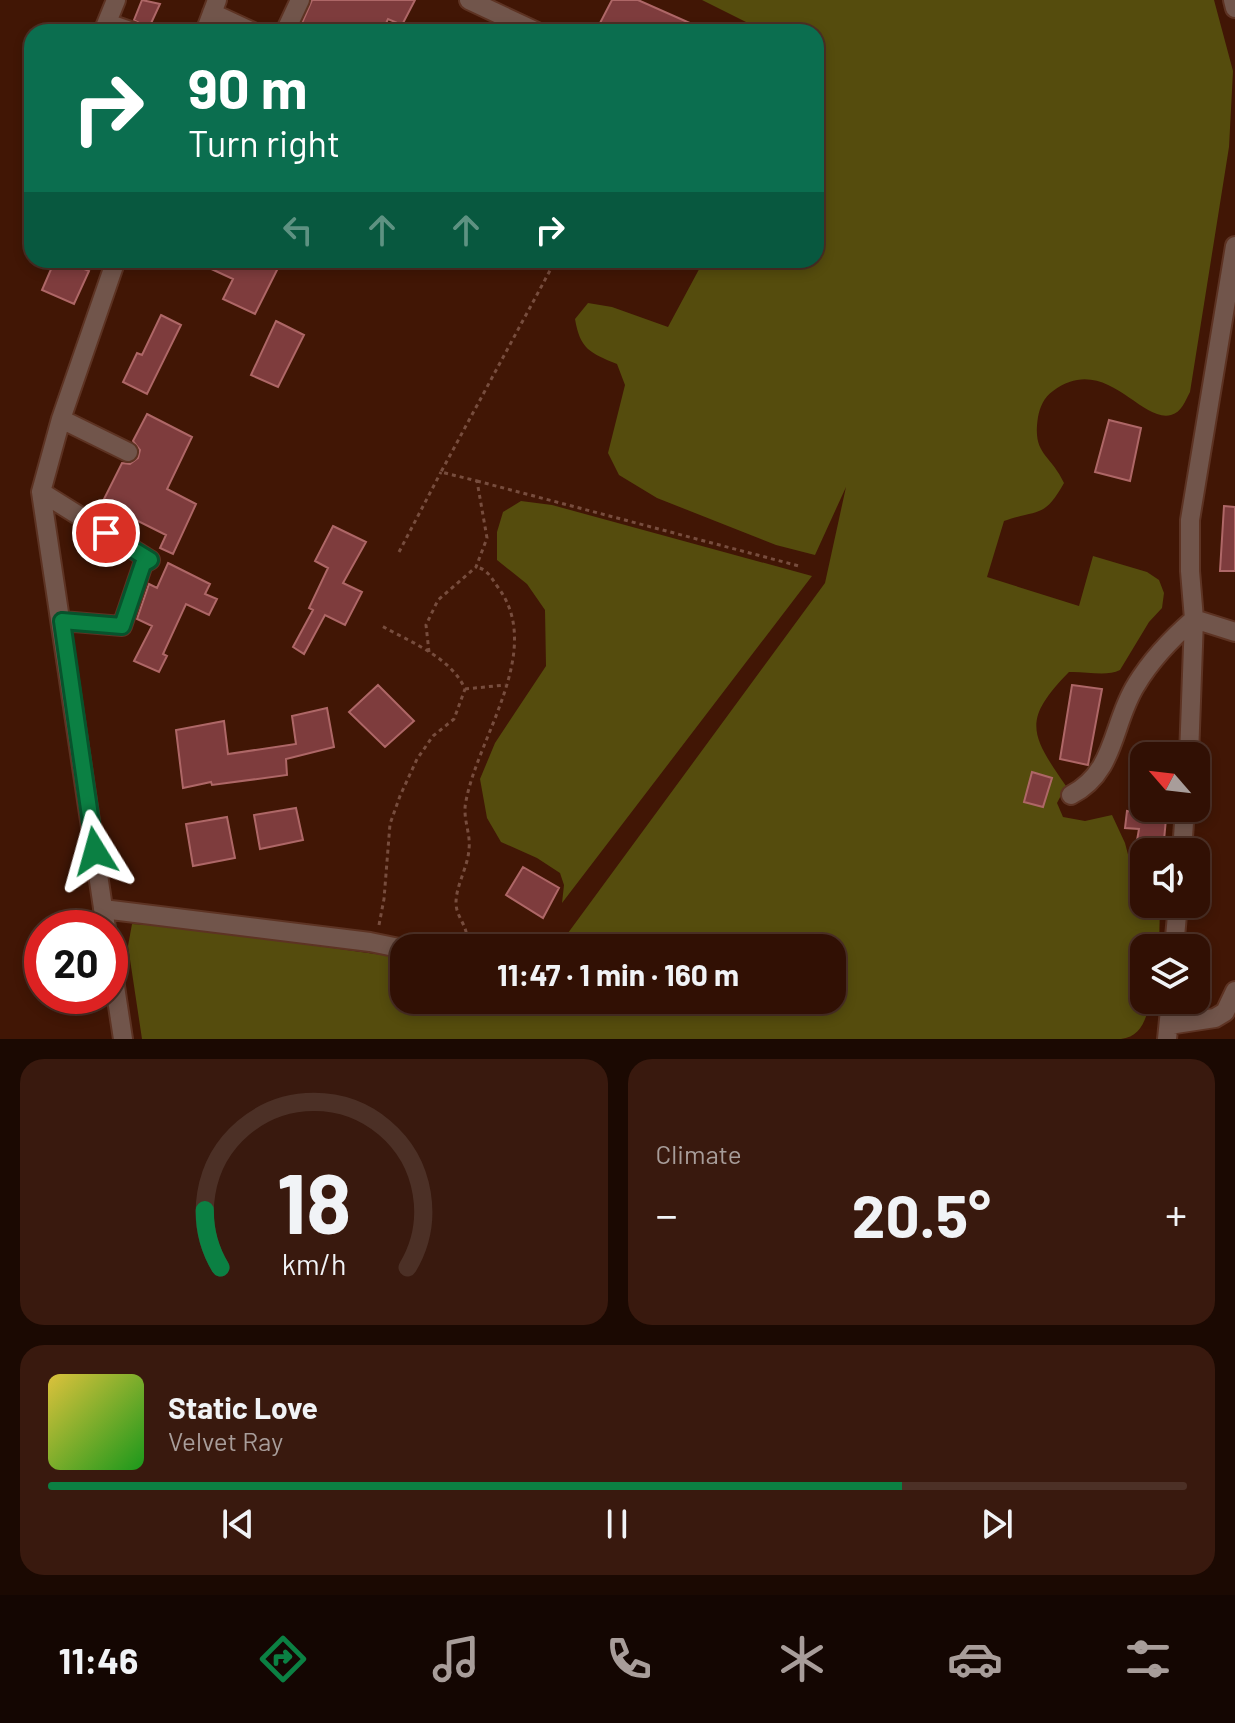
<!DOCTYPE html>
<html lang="en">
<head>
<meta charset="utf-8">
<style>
  :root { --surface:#311004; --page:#39190e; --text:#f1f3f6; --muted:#a89d9a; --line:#4c3026; --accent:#0b8043 }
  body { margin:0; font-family:Barlow,sans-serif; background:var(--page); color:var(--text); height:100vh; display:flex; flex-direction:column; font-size:30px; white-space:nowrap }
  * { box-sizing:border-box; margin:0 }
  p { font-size:26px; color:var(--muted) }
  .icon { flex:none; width:44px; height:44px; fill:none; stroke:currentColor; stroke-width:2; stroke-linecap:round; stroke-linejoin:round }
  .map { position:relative; height:1039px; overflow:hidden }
  .details { display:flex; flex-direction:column; gap:20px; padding:20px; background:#1b0902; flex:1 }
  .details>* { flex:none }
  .hud { position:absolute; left:24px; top:24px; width:800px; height:244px; border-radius:24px; box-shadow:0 4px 12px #0003,0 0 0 2px var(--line); background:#0b6e4f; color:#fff; overflow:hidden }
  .needle { width:52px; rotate:298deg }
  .fabs { position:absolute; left:1130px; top:742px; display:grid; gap:16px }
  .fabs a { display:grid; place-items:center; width:80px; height:80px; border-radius:16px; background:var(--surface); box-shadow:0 4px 12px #0003,0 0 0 2px var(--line); font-size:40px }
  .speed { position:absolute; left:24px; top:910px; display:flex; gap:16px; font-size:40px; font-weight:700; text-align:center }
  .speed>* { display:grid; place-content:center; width:104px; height:104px; border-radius:50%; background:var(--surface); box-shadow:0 4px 12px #0003,0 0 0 2px var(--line); line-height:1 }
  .speed .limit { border:12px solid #d22; background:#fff; color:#111 }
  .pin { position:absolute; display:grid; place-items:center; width:68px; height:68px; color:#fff; margin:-34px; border:4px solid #fff; border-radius:50%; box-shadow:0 2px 8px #0007 }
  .me { position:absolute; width:88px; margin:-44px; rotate:352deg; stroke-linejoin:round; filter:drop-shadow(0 0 6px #0008) }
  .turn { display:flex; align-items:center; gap:28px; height:168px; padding:0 32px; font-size:36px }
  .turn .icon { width:104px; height:104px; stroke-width:2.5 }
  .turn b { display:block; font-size:56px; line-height:68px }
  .lanes { display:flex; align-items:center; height:76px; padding:0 32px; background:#0003; justify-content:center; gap:40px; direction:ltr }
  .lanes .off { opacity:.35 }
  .big { font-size:60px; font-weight:700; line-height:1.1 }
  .details .widget { flex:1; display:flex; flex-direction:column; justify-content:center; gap:12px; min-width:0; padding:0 28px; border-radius:24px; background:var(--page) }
  .details .dial { align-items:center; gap:0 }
  .dial svg { height:208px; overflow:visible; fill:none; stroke:var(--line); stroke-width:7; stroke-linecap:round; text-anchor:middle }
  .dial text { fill:var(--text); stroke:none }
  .song { display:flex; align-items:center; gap:24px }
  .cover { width:96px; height:96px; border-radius:12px; background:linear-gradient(135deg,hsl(50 70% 55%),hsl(120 70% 35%)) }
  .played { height:8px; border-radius:4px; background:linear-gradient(90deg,var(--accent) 75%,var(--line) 75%) }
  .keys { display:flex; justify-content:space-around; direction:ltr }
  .heat { display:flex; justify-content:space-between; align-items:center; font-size:44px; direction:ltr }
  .details .tiles { flex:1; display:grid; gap:20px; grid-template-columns:1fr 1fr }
  .widget:last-child { grid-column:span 2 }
  .trip { position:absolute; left:390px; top:934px; width:456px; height:80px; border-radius:24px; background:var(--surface); box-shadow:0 4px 12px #0003,0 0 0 2px var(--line); font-weight:700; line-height:80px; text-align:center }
  .menu { display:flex; height:128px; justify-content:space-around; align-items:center; background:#140602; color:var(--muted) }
  .menu .icon { width:56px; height:56px }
  .menu .selected { color:var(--accent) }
  .menu b { font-size:36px; color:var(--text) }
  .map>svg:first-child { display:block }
</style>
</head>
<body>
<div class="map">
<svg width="1235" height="1039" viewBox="0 0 1235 1039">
  <rect width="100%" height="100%" fill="#411605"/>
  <path fill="#554c0d" d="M702,0h512l19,71 -4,76 -39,245c-5,9 -8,20 -19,23 -31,8 -66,-63 -118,-24 -9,6 -13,16 -15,26 -6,38 12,36 26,66 -20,36 -26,26 -60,38l-17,56 92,29 14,-50 54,16 12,8 5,13 -2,15 -13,14 -29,48c-14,7 -35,1 -51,2 -47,48 -39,62 -3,114l-9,17 6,14 22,4 27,-6 13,28 7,27 12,2v32h16l-1,44h-15v52h6c-3,18 -9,37 -29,39h-979l-14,-93 4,-22 50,3 222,31v42h428v-52h-275l268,-365 21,-96 -31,68 -39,-10 -119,-47 -38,-23 -11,-22 17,-68 -8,-21c-27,-11 -37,-15 -42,-45l13,-16 24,4 56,20 36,-67h112v-228h-50z
    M521,501l31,4 260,71 -250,327 2,-18 -4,-12 -23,-15 -36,-16 -14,-24 -7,-39 15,-36 51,-77 -1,-56 -18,-26 -30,-24v-28l6,-20z"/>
  <path fill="#7e3c3d" stroke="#ae6767" stroke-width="2" d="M142,0l18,4 -13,28h-2l-4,-8 -7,-4z
    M312,0h103l-13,25 -14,-6 -6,13h-84z
    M612,0h26l72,32h-92l-18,-9z
    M55,260h8l26,11 -15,33 -32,-14z
    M192,260h90l-27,54 -32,-15 10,-20z
    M161,315l20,10 -34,69 -24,-12 14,-29 5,2z
    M276,321l28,14 -26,52 -27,-12z
    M147,414l45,23 -25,52 29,15 -23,50 -13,-6 6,-13 -64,-32 20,-40 8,1 8,-6 2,-8 -7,-9z
    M1109,420l32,8 -11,53 -35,-9z
    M1224,506l11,1v64h-15z
    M333,526l33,16 -23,41 19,9 -17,33 -20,-10 -21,39 -11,-7 20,-37 -4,-2 19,-40 -13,-7z
    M168,563l42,21 -5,10 12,5 -8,16 -23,-11 -23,50 4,2 -8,16 -25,-11 18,-35 -15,-7 12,-35 8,4z
    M378,685l36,36 -29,26 -36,-35z
    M1072,685l30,4 -14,76 -28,-6z
    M327,708l7,39 -48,12 1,16 -75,10 -1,-3 -28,6 -7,-58 48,-9 4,33 68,-10 -4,-28z
    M1032,772l20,6 -9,29 -19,-5z
    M296,808l7,32 -43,9 -6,-34z
    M1146,808h21l-3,32h-4l-3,12h-22l4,-23 -14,-1 2,-17 18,3z
    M227,817l8,41 -42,8 -7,-42z
    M523,867l36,21 -16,30 -37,-23z"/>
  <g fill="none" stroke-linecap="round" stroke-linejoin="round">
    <g stroke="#5d3323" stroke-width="22">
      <path id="minor" d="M469,0l68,32
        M1233,0l2,8
        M212,13l41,19
        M107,23l26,9
        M103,32l13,-32
        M205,32l12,-32
        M285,32l15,-32
        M61,419l67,33
        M41,492l109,68 -7,4 -21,62 -60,-5
        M1189,756l5,-137 -4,-48v-51l45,-274
        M1071,795c45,-23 41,-72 65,-110 15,-25 36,-47 58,-66l41,13
        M1182,852l3,-44
        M103,909l267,33 34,7
        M106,928l-65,-436 20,-73 55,-159
        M1174,948l4,-44
        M110,953l13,86
        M1169,1025l46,-7 10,-6 10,-21
        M1167,1039l4,-39"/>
    </g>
    <path stroke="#774d3e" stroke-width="3" stroke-dasharray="4 4" stroke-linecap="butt" d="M477,481l322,85
      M399,552l42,-80
      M429,652l-3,-27 12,-25 38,-33 11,-29 -10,-57 -36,-9 112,-207
      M465,689l40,-4
      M379,925l5,-26 6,-75 10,-28 17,-37 16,-23 21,-17 11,-30c-14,-32 -55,-47 -85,-64
      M463,948c11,-18 -7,-28 -7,-45 0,-18 12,-36 13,-54 2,-16 -7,-31 -3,-48 12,-65 80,-152 31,-215 -6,-9 -10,-17 -21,-19"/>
    <use href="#minor" stroke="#71554b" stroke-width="18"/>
  </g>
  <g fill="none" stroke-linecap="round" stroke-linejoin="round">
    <g stroke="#07532c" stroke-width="20">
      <path id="route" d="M95,851l-33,-230 60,5 21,-62 7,-4 -44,-27"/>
    </g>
    <use href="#route" stroke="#0b8043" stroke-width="14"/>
  </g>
</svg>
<div class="fabs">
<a><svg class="needle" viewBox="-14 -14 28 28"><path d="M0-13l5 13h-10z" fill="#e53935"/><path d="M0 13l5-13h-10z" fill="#a89d9a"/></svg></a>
<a><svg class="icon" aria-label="sound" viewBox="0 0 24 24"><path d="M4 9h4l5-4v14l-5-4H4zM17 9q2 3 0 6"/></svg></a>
<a><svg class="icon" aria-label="layers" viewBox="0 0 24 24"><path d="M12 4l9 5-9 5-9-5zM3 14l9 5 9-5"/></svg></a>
</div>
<div class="speed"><div class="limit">20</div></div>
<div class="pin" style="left:106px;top:533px;background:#d93025"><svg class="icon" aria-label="arrive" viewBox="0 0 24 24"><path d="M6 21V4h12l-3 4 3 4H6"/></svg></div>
<svg class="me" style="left:95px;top:851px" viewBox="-20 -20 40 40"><path d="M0-17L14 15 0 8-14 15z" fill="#0b8043" stroke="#fff" stroke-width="4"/></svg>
<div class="trip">11:47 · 1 min · 160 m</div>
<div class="hud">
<div class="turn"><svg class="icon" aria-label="right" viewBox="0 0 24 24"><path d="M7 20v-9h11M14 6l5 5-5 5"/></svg><div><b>90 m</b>Turn right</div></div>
<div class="lanes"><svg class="icon off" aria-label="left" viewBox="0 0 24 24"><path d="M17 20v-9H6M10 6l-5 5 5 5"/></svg><svg class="icon off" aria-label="ahead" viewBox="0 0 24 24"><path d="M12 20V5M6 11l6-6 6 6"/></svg><svg class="icon off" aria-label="ahead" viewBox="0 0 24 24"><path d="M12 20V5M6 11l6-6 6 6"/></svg><svg class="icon" aria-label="right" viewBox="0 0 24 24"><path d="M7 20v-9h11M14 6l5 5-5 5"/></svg></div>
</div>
</div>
<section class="details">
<div class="tiles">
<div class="widget dial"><svg viewBox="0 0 100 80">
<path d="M14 69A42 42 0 1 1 86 69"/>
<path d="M14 69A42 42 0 0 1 8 47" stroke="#0b8043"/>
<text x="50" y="56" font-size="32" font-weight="700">18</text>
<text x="50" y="72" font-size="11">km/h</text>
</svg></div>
<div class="widget"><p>Climate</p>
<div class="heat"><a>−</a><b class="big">20.5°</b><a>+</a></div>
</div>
<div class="widget">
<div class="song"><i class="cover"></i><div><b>Static Love</b><p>Velvet Ray</p></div></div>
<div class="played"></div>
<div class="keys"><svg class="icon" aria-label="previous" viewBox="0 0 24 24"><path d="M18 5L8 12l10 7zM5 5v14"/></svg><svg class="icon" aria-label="pause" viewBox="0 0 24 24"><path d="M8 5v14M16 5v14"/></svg><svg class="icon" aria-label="next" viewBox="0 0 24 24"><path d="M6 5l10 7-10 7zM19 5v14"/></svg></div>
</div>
</div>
</section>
<nav class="menu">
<b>11:46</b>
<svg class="icon selected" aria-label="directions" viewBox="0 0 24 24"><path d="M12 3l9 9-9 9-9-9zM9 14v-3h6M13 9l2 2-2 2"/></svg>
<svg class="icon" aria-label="music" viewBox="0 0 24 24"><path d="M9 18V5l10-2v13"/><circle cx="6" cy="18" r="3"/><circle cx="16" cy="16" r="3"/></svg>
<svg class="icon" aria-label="phone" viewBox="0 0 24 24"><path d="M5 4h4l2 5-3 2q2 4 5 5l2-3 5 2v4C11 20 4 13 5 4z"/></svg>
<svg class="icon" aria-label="climate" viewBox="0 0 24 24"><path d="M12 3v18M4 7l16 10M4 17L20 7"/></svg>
<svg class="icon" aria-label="car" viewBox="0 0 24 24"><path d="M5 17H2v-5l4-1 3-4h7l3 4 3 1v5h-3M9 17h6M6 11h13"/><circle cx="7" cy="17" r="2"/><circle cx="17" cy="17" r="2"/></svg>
<svg class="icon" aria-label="filters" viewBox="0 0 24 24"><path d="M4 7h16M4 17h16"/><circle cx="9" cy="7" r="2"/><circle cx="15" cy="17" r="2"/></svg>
</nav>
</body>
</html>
